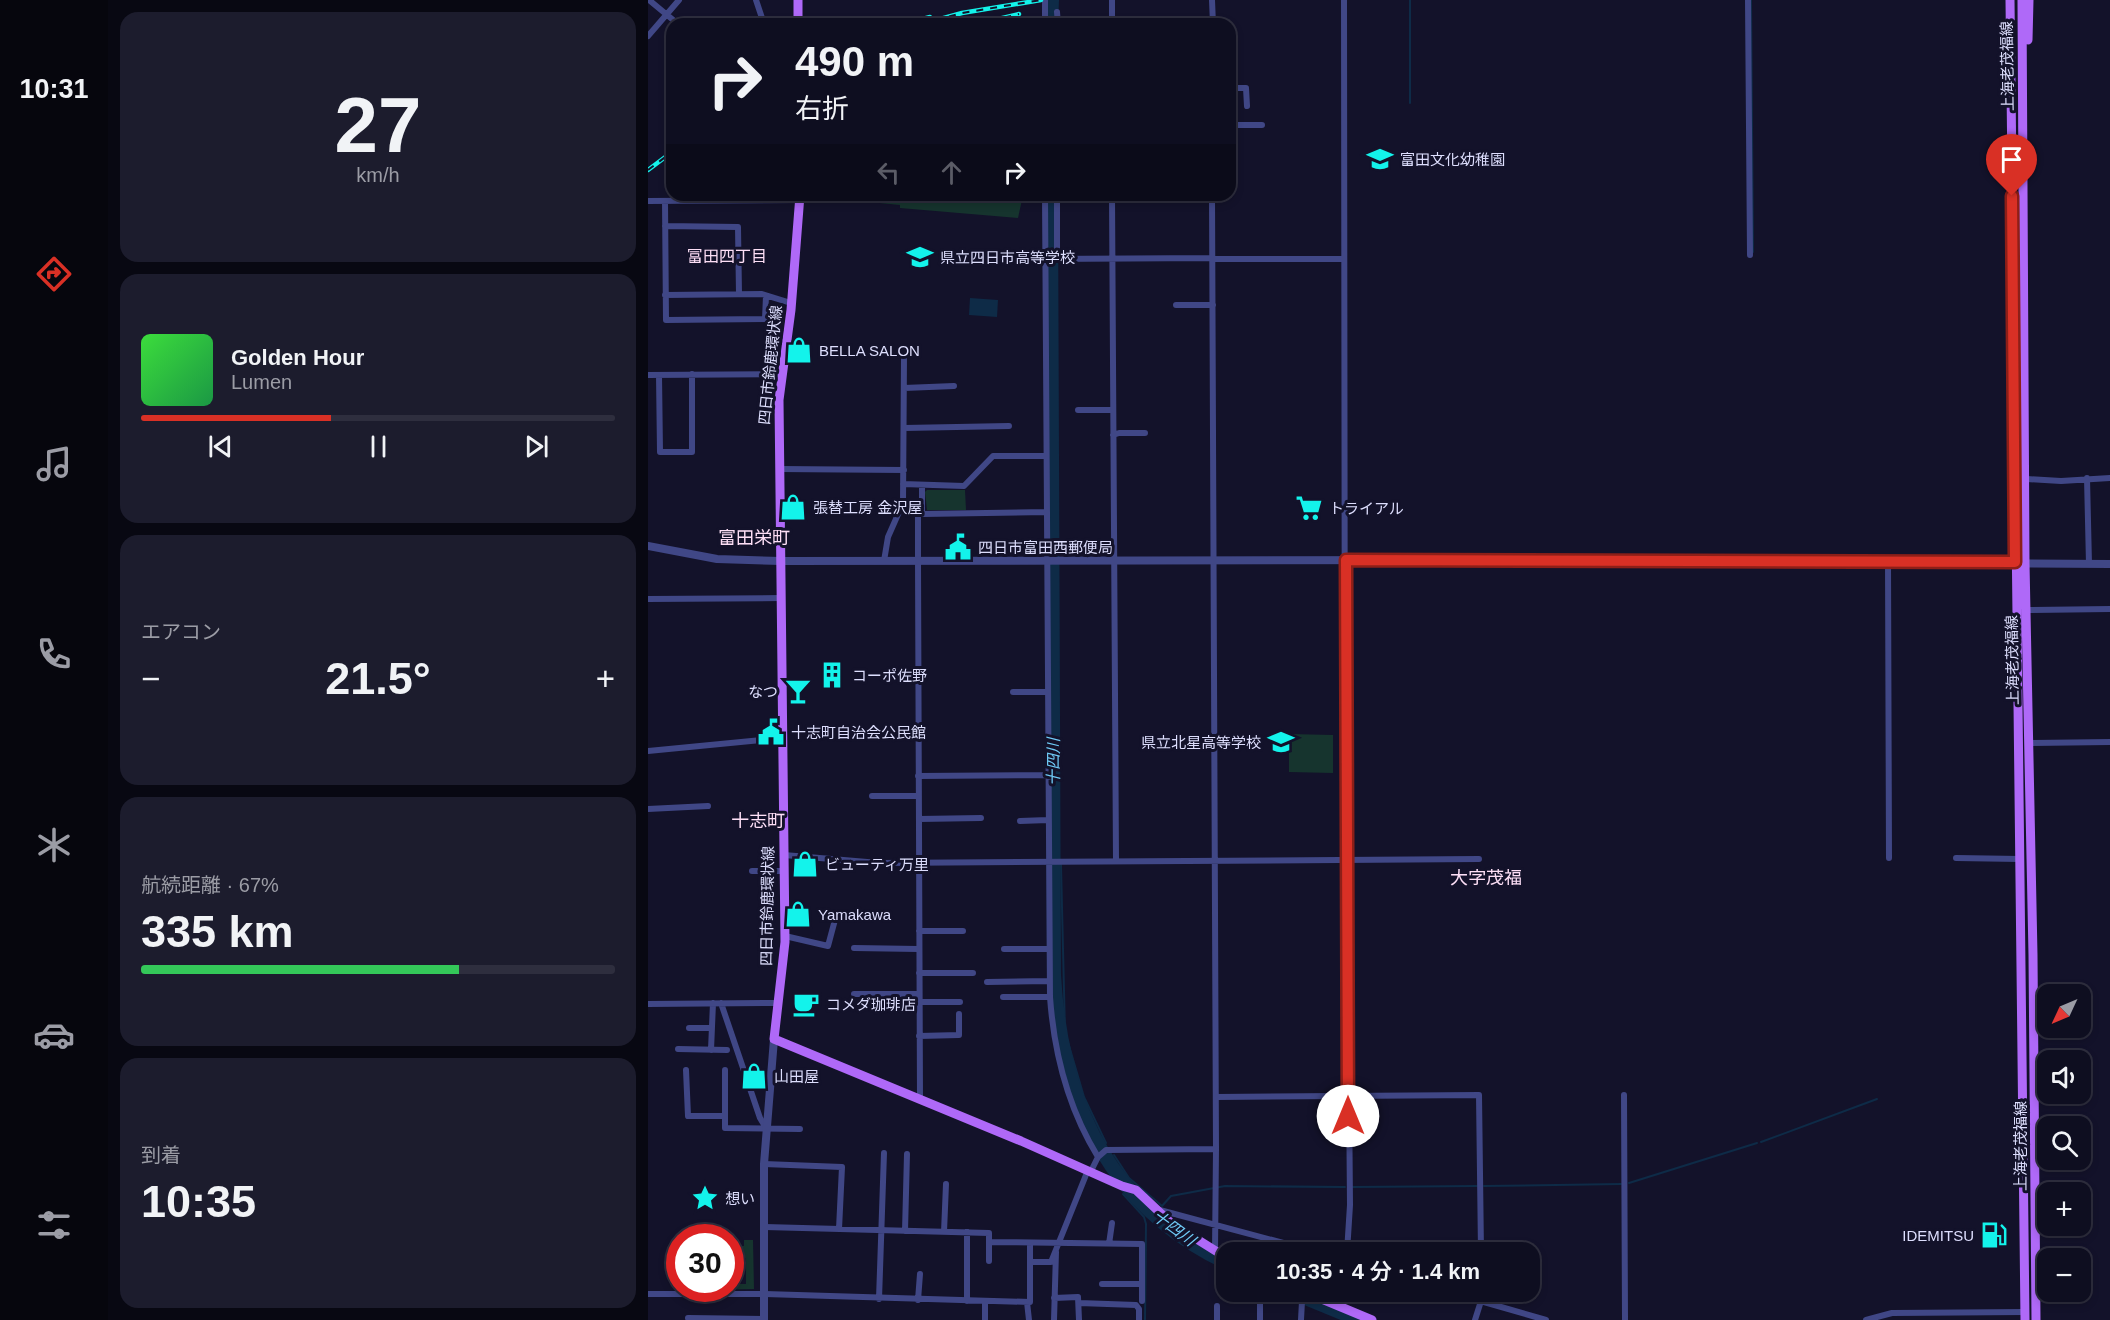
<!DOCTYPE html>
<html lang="ja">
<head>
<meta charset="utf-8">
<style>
  :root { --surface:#0e0e20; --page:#1c1c2d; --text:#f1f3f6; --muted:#9b9ca5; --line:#2e2e3e; --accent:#d93025 }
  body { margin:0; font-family:Arial,"Noto Sans JP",sans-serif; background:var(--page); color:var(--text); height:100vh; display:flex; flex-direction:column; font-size:22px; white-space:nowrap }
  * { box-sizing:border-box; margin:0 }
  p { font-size:20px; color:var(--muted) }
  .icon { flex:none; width:33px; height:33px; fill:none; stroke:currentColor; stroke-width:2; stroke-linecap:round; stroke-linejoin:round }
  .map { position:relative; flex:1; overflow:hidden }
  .details { display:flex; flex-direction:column; gap:12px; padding:12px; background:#080812; width:540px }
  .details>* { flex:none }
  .guide { position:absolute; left:18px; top:18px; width:570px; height:183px; border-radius:18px; box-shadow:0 3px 9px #0003,0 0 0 2px var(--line); background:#0e0e20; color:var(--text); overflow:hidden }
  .needle { width:39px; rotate:226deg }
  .fabs { position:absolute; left:1389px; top:984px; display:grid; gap:12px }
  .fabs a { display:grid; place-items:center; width:54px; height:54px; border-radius:12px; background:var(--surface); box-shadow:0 3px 9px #0003,0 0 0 2px var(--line); font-size:30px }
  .speed { position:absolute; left:18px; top:1224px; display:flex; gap:12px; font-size:30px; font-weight:700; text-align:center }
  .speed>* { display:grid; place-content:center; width:78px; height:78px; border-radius:50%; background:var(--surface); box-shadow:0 3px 9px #0003,0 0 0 2px var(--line); line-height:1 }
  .speed .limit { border:9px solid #d22; background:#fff; color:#111 }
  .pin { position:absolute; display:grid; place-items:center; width:51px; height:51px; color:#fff; margin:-62px -26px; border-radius:50% 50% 50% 0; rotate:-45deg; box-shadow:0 0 6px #0007 }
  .pin .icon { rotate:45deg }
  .me { position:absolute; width:66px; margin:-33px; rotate:0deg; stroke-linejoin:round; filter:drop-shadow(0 0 4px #0008) }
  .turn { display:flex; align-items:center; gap:21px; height:126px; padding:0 30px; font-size:27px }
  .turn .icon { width:78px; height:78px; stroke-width:2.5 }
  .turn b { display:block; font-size:42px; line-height:51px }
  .lanes { display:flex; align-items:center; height:57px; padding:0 30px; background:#0003; justify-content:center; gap:30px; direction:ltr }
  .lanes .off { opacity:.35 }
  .big { font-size:45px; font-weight:600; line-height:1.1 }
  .details .card { flex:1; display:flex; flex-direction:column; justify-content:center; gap:9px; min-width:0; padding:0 21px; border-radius:18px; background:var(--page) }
  .details .dial { align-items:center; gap:0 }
  .dial b { font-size:78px; line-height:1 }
  .song { display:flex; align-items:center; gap:18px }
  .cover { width:72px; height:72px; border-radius:9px; background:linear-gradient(135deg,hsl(120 70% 55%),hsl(140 70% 35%)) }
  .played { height:6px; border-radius:3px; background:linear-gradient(90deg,var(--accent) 40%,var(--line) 40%) }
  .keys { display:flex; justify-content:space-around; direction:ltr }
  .heat { display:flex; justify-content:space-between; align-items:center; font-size:33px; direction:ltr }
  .charge { height:9px; border-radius:4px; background:linear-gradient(90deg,#34c759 67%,var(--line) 0) }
  .trip { position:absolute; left:568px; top:1242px; width:324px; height:60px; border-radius:18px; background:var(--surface); box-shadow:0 3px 9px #0003,0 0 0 2px var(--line); font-weight:600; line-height:60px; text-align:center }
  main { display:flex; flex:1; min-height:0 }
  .dock { display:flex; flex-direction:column; width:108px; justify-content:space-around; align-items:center; background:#06060d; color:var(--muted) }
  .dock .icon { width:42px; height:42px }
  .dock .active { color:var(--accent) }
  .dock b { font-size:27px; color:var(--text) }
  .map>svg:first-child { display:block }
</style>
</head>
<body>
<main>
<nav class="dock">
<b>10:31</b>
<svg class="icon active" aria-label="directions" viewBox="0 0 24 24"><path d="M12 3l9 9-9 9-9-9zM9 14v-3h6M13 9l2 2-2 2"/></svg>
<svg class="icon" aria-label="music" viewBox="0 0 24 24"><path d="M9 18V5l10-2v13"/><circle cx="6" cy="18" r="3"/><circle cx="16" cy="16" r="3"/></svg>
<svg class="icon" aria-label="phone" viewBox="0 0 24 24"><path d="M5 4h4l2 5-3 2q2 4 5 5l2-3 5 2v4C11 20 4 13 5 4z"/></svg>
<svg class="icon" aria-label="climate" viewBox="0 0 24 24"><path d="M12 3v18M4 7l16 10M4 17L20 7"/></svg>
<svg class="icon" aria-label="car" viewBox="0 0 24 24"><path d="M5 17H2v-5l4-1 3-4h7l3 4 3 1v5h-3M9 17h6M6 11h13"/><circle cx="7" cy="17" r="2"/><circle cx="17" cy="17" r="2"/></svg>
<svg class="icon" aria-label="filters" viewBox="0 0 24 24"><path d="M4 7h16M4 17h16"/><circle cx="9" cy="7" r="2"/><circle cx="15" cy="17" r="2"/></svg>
</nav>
<section class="details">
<div class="card dial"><b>27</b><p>km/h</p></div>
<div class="card">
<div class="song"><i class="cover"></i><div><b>Golden Hour</b><p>Lumen</p></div></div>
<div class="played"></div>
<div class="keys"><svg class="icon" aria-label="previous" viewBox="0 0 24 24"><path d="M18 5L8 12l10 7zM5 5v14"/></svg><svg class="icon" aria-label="pause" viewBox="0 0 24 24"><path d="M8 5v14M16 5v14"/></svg><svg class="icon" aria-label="next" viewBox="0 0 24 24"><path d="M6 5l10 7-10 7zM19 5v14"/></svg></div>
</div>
<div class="card"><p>エアコン</p>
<div class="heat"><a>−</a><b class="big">21.5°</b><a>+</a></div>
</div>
<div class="card"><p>航続距離 · 67%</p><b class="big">335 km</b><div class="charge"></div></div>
<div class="card"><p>到着</p><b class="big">10:35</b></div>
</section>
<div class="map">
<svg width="1462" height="1320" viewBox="0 0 1462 1320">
  <rect width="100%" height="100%" fill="#13122a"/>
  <path fill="#16342e" d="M211,195h164l-5,23 -118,-10v-3l-41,-4z
    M279,490h38l1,20h-39l-2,-18z
    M641,734l44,1v38l-44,-1z
    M83,1239l6,7h7v-6h9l1,49 -55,1 31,-2 1,-4h15v-26l-11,-1 -4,-5z"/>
  <path fill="#0e2b47" d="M322,298l28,2 -1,17 -28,-2z"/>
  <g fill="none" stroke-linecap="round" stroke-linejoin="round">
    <path stroke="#0e2b47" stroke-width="2" d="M762,0v103
      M1103,0l2,252
      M413,865l4,167 19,65 22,46
      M1113,1142l116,-43
      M466,1155l15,23 33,28 9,-10 54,-10 120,1
      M466,1169l3,8
      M981,1183l128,-40
      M836,1186l137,-2
      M704,1187l125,-1
      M475,1194l21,23 2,7 -1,96"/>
    <path stroke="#0e2b47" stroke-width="14" d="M403,24l1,-24
      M403,195l3,780c7,125 54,232 173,288
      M643,1292l68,28"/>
    <path stroke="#404786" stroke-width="6" d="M1,0l29,24
      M108,0l8,24
      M464,0v24
      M564,0l1,24
      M696,0l1,860
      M1100,0l2,255
      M409,12l1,12
      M397,24v-24
      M0,36l31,-36
      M582,88h16l1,18
      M582,125h32
      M397,195l5,802c4,56 18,111 48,160
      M464,195l4,666
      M0,201l152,-1
      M17,201l1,119 99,-1 1,-23
      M17,226l73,1 1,67
      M397,259l167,-1
      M409,259v-64
      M564,259h131
      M17,295l97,-1 29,9
      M528,305h37
      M0,375l134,-1
      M11,375l1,77h32v-78
      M256,388l50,-2
      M430,410h35
      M256,428l105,-2
      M465,435l6,-2h26
      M131,469l125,1
      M1439,478l2,86
      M1379,479l34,2 49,-3
      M255,484l61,2 29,-30h53
      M274,486v28l125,-2
      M236,561l4,-24 15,-34 1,-146
      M1240,561l1,297
      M0,599l133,-1
      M1378,610l84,-1
      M365,692h35
      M1381,743l81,-1
      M0,751l133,-13
      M270,776l130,-1
      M224,796h46
      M0,809l60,-3
      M271,819l62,-1
      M372,821l28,-1
      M136,855l95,8 600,-4
      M1308,858l64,1
      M699,860l3,345 -3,47
      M104,871h32
      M271,931h44
      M137,936l43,10 8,-30
      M206,948l64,1
      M356,949h44
      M271,973h54
      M339,982l62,-1
      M206,994h65
      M355,997h47
      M271,1002h41
      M73,1003l39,115 6,10
      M0,1004l130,-1
      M41,1028h22
      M271,1036l40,-1v-21
      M30,1049l49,1
      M63,1050l2,-47
      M38,1070l2,46h37
      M77,1070v58l75,1
      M976,1095l1,225
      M568,1097l263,-2 2,157
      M272,1099l-2,-539v-46h4
      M116,1164l78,3 -3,62
      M443,1171l7,-14 8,-7 110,-1 -4,-954
      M508,1209l161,43
      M117,1227l224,6v28
      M257,1231l2,-77
      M296,1232l2,-48
      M342,1242l152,2v57
      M382,1243v19
      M461,1244l3,-21
      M567,1251l1,-102
      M454,1284h40
      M801,1292l97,28
      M0,1294h117l265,8v-40h21l37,-92
      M406,1298l24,-1 1,23
      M231,1299l5,-146
      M270,1300l2,-26
      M319,1301v-69
      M379,1302l2,18
      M431,1303l57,2 3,4v11
      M687,1305l4,-13
      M40,1318l76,1
      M337,1320v-18
      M406,1320l2,-68
      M569,1320v-14
      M612,1320v-17
      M653,1320l1,-19 4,-9
      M827,1320l6,-19v-9
      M1218,1320l26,-7 132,-1"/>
    <path stroke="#404786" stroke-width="8" d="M0,546l69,13 64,2 698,-1 631,4
      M116,1320v-156l10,-125"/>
    <path stroke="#af69f8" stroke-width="9" d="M1362,0l15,1320
      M1374,0l3,563 8,392 3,365
      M150,24v-24
      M1380,40l1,-40
      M152,195l-9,115 -12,90 6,542 -11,97 247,102 101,45 14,4 35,33 56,35
      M657,1292l67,28"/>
    <g stroke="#13f3eb" stroke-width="4.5">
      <path id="rail" d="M256,24l26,-7
        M274,24l40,-11 79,-13
        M329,24l42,-10
        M0,170l24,-18"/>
    </g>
    <use href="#rail" stroke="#13122a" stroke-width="2" stroke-dasharray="7" stroke-linecap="butt"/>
  </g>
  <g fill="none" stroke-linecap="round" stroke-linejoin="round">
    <g stroke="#8d1f18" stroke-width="15">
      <path id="route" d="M700,1116l-2,-556 669,2 -3,-366"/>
    </g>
    <use href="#route" stroke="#d93025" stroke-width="10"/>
  </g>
  <defs>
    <g id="school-bare" transform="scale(2.07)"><path d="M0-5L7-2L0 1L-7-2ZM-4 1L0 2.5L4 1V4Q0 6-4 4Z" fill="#13f3eb" stroke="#13122a" stroke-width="2.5" paint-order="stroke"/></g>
    <g id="shop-bare" transform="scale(2.07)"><path d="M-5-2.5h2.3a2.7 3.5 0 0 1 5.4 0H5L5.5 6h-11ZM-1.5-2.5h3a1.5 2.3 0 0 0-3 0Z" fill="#13f3eb" stroke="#13122a" stroke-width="2.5" paint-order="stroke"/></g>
    <g id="supermarket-bare" transform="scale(2.07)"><path d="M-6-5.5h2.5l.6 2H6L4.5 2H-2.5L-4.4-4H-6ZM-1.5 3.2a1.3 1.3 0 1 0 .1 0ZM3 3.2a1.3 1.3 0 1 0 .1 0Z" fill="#13f3eb" stroke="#13122a" stroke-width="2.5" paint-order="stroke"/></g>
    <g id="civic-bare" transform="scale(2.07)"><path d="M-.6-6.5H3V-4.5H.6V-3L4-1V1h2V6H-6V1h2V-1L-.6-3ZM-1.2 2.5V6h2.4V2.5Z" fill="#13f3eb" stroke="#13122a" stroke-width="2.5" paint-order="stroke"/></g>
    <g id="building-bare" transform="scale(2.07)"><path d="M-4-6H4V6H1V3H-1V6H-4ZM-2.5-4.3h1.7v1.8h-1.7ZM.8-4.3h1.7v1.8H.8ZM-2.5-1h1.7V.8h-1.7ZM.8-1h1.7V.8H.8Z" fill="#13f3eb" stroke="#13122a" stroke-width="2.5" paint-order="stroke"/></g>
    <g id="bar-bare" transform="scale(2.07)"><path d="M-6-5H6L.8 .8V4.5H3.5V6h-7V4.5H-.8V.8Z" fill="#13f3eb" stroke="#13122a" stroke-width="2.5" paint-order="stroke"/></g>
    <g id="cafe-bare" transform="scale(2.07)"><path d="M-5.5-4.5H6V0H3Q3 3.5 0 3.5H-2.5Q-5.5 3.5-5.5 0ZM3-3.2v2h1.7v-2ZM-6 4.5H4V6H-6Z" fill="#13f3eb" stroke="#13122a" stroke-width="2.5" paint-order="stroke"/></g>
    <g id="sight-bare" transform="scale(2.07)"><path d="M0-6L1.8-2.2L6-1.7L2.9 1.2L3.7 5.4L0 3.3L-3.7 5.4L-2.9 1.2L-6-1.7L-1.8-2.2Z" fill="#13f3eb" stroke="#13122a" stroke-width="2.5" paint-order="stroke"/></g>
    <g id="fuel-bare" transform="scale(2.07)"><path d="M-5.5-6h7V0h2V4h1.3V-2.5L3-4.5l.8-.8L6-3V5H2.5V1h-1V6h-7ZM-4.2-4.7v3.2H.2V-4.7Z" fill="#13f3eb" stroke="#13122a" stroke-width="2.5" paint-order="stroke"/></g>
  </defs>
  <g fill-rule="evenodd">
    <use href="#school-bare" x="732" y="159"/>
    <use href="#school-bare" x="272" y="257"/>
    <use href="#shop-bare" x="151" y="350"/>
    <use href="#shop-bare" x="145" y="507"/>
    <use href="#supermarket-bare" x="661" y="508"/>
    <use href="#civic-bare" x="310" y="547"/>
    <use href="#building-bare" x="184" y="675"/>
    <use href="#bar-bare" x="150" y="691"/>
    <use href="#civic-bare" x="123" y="732"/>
    <use href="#school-bare" x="633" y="742"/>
    <use href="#shop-bare" x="157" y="864"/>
    <use href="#shop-bare" x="150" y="914"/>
    <use href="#cafe-bare" x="158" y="1004"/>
    <use href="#shop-bare" x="106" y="1076"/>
    <use href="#sight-bare" x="57" y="1198"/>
    <use href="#fuel-bare" x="1346" y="1235"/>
  </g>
  <g text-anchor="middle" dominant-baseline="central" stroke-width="6" stroke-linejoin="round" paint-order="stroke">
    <g font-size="15" fill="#dddefd" stroke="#13122a">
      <text transform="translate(1359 66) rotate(-91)">上海老茂福線</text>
      <text transform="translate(122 365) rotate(-84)">四日市鈴鹿環状線</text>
      <text transform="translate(1364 660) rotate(-91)">上海老茂福線</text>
      <text transform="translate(119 906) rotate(-89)">四日市鈴鹿環状線</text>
      <text transform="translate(1372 1146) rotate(-90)">上海老茂福線</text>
    </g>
    <g font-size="15" fill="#dddefd" stroke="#13122a" text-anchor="start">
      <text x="752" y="159">富田文化幼稚園</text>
      <text x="292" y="257">県立四日市高等学校</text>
      <text x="171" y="350">BELLA SALON</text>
      <text x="165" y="507">張替工房 金沢屋</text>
      <text x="681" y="508">トライアル</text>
      <text x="330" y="547">四日市富田西郵便局</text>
      <text x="204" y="675">コーポ佐野</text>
      <text x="130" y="691" text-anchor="end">なつ</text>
      <text x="143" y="732">十志町自治会公民館</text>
      <text x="613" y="742" text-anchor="end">県立北星高等学校</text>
      <text x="177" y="864">ビューティ万里</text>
      <text x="170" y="914">Yamakawa</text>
      <text x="178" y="1004">コメダ珈琲店</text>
      <text x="126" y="1076">山田屋</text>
      <text x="77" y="1198">想い</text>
      <text x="1326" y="1235" text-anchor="end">IDEMITSU</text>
    </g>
    <g font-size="16" fill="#fddff6" stroke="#13122a">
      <text x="79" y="256">富田四丁目</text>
    </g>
    <g font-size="16" font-style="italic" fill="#70ccf8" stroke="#13122a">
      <text transform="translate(405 762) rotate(-90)">十四川</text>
      <text transform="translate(526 1228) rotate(36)">十四川</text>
    </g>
    <g font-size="18" fill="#fddff6" stroke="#13122a">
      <text x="106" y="538">富田栄町</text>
      <text x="110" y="821">十志町</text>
      <text x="838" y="878">大字茂福</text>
    </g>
  </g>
</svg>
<div class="fabs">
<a><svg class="needle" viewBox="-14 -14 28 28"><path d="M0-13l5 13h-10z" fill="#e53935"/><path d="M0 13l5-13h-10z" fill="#9b9ca5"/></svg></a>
<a><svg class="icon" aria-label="sound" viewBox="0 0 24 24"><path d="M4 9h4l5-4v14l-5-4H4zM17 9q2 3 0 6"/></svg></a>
<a><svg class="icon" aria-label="search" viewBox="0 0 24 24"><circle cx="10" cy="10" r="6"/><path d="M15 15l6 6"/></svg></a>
<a>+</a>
<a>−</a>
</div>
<div class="speed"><div class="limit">30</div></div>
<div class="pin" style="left:1364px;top:196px;background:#d93025"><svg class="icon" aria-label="arrive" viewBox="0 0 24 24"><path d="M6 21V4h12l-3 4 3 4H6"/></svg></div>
<svg class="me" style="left:700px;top:1116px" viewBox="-20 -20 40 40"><circle r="19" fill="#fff"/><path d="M0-13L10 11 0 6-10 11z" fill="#d93025"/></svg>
<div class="trip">10:35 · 4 分 · 1.4 km</div>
<div class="guide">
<div class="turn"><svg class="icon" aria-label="right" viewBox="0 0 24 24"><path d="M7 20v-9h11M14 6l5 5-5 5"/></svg><div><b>490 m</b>右折</div></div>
<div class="lanes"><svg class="icon off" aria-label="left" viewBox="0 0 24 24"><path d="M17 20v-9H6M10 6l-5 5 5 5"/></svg><svg class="icon off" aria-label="ahead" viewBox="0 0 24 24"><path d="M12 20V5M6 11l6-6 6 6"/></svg><svg class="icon" aria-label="right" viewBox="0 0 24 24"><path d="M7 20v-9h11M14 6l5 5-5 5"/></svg></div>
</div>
</div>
</main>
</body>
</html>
